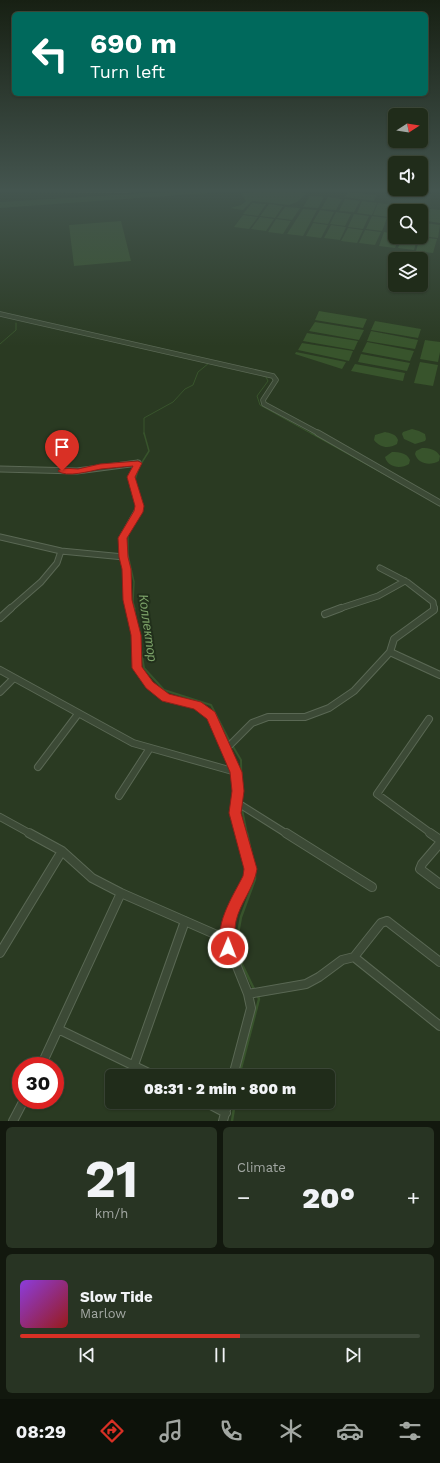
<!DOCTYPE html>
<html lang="en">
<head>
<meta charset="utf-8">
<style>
  :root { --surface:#202c1a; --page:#283423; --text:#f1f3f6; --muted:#a2a7a2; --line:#3d4839; --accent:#d93025 }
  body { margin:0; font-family:"Work Sans",sans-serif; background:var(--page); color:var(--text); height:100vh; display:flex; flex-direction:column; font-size:15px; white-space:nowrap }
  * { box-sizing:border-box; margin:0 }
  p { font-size:13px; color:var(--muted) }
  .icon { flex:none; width:22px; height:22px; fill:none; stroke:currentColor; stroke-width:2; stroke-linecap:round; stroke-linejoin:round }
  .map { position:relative; height:1121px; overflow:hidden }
  .side { display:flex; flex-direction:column; gap:6px; padding:6px; background:#12180e; flex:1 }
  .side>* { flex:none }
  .top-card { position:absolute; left:12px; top:12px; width:416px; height:84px; border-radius:6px; box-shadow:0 1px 3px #0004,0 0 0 1px var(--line); background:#00695c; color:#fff; overflow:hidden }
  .needle { width:26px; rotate:78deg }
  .tools { position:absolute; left:388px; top:108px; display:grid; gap:8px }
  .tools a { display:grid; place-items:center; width:40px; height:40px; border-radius:6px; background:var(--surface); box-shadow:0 1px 3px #0004,0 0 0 1px var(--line); font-size:20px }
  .speed { position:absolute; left:12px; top:1057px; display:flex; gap:8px; font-size:20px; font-weight:700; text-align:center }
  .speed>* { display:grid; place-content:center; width:52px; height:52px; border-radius:50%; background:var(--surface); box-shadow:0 1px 3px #0004,0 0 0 1px var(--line); line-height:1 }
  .speed .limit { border:6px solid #d22; background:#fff; color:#111 }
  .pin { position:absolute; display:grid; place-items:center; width:34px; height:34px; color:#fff; margin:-41px -17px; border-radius:50% 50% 50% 0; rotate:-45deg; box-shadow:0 0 4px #0007 }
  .pin .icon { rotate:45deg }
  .me { position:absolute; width:44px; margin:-22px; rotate:1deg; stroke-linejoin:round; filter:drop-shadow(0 0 3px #0008) }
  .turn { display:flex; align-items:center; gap:14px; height:84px; padding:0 12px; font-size:18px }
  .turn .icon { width:52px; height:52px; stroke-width:2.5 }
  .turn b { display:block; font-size:28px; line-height:34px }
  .big { font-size:30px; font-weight:800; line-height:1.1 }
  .side .card { flex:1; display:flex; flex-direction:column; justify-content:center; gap:6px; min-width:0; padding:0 14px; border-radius:6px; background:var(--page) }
  .side .dial { align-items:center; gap:0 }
  .dial b { font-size:52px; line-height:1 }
  .song { display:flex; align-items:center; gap:12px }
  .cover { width:48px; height:48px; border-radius:6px; background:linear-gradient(135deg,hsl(270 70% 55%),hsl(0 70% 35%)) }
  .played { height:4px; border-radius:2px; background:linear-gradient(90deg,var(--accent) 55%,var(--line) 55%) }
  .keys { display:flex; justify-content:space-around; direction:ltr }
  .heat { display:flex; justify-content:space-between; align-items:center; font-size:22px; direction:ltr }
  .side .tiles { flex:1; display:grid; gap:6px; grid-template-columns:1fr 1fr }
  .card:last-child { grid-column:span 2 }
  .trip { position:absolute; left:105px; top:1069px; width:230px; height:40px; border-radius:6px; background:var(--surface); box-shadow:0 1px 3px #0004,0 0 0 1px var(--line); font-weight:800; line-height:40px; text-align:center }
  .tab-bar { display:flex; height:64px; justify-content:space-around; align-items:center; background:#0d120a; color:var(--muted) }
  .tab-bar .icon { width:28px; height:28px }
  .tab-bar .selected { color:var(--accent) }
  .tab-bar b { font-size:18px; color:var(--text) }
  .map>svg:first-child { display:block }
</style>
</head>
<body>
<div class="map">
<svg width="440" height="1121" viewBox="0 0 440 1121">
  <rect width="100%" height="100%" fill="#2a3a22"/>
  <path fill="#38542c" d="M216,189h47l-263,19v-6z
    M298,189l8,5 -9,8 -8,3 -35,-4h-2l-9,9 -13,-2 11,-3 5,-4 -5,-8z
    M348,192l28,3 -2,6 -29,-4z
    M310,196l14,1 -6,11 -15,-1z
    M328,197l14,2 -6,11 -15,-1z
    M345,199l15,2 -6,11 -15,-1z
    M362,201l15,2 -5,12 -15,-2z
    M252,203l14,1 -8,12 -15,-2z
    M378,203l15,2 -4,12 -16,-2z
    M269,204l14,2 -8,12 -15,-2z
    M285,207l15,1 -8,12 -15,-2z
    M303,209l14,1 -14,26 -16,-2z
    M430,209l10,1v13l-13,-2z
    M320,210l14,2 -6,12 -15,-2z
    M336,212l15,2 -6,12 -15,-2z
    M354,214l15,2 -6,13 -15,-2z
    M243,215l15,2 -9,12 -15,-2z
    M372,216l15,2 -5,13 -16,-2z
    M260,217l14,2 -8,12 -15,-2z
    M276,219l15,2 -8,13 -15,-2z
    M121,221l10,40 -57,5 -5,-41z
    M313,223l15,2 -7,13 -15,-2z
    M425,223l15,2 -2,13 -16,-2z
    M331,225l15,2 -6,13 -16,-2z
    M348,228l15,2 -6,13 -16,-2z
    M365,230l16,2 -6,13 -16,-2z
    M384,232l11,2v3h4l-4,11 -16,-2z
    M402,237h16l-4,13 -16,-2z
    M420,237l17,2 -4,14 -17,-2z
    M319,311l48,8 -4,9 -48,-8z
    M375,321l46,8 -3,9 -47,-8z
    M315,322l49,8 -5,10 -50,-9z
    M371,331l47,9 -3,9 -48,-8z
    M307,333l51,8 -4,9 -51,-9z
    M425,340l15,2v10l-2,10 -18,-3z
    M367,342l47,9 -4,10 -48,-9z
    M302,343l51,8 -4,10 -51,-11z
    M296,352l50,10 -4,7 -47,-15z
    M361,354l49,9 -3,8 -49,-9z
    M420,362l18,3 -5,21 -19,-3z
    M355,364l50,9 -2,8 -52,-10z
    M412,429l7,2 6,3 1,5 -1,2 -10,3 -11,-5 -2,-5 1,-2z
    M385,432c5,1 11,2 13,8l-1,4c-8,5 -17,4 -23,-4l1,-5z
    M422,448c7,0 14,1 18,8l-1,5c-9,5 -21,3 -24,-7l1,-3z
    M392,452c8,0 15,1 18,8l-1,4c-8,5 -21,4 -24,-7z"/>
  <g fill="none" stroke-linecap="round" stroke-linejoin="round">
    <path stroke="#38542c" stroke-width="1" d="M0,344l16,-14v-7
      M261,375l5,2 2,4 -11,15 3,9 52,29
      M144,434v-16l29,-16 12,-13 8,-4 5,-13 11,-9"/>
    <path stroke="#38542c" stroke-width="1.5" d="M311,433l86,48
      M141,502l-6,-22 4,-13 10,-16 -5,-18
      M135,609l-2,-7 1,-20 -6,-27v-21l13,-23v-3"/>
    <path stroke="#38542c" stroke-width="2" d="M134,608l10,60 20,22 47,15 19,37
      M232,745l9,15 1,43
      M242,809l5,25"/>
    <path stroke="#38542c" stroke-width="2.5" d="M247,833l7,32
      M254,989l-19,-39 6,-33 14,-38v-8
      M239,1076l20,-77 -1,-3
      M232,1121l3,-19"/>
    <g stroke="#5a6854" stroke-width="5.5">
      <path id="street-far3" d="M0,314l273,62 3,4 -13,20 1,4 56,30"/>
    </g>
    <g stroke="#5a6854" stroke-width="7">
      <path id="street-far2" d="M318,433l122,70
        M0,469l77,2 61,-8
        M0,537l61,14 63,6
        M380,568l27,14 26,20 1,7
        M10,609l31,-27 16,-19 4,-12
        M130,609l-2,-9 -1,-31 -5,-31 18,-32 -9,-29 7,-14
        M338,609l40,-13 27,-15"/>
    </g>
    <g stroke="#5a6854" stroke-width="8">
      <path id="street-far1" d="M130,608l6,27 1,33 12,17 17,13 31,7 14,11 25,56 2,19 -3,22 6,21
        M325,614l16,-6
        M0,618l11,-10
        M390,652l50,23
        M0,670l133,73 103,29
        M0,692l14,-14
        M429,719l-52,75 55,40
        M226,749l26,-26 16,-6h37l24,-9 25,-17 36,-39 4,-13 40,-29v-2
        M38,767l40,-53
        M119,796l31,-48
        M236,802l51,32
        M0,817l31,17"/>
    </g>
    <g stroke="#5a6854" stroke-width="10">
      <path id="street" d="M29,833l33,18 30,27 29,15 105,46
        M286,833l86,54
        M430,833l10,7
        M440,843l-18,21 -2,5 20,15
        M0,953l62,-102
        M354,957l27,-34 6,-2 53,41
        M248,994l58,-10 13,-7 23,-17 12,-3 86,69
        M58,1029l97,47
        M134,1065l51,-144
        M41,1066l80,-173
        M233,1076l18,-68 -3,-14 -22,-55 3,-20 20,-42 2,-8 -10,-36
        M205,1102l21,11
        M13,1121l11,-21
        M223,1121l5,-19"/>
    </g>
    <g stroke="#5a6854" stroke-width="2">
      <path id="secondary" d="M0,189h163l-38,3 -125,-1z"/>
    </g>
    <use href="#street-far3" stroke="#3c4a36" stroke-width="4"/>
    <use href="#street-far2" stroke="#3c4a36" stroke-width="5"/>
    <use href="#street-far1" stroke="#3c4a36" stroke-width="6"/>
    <use href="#street" stroke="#3c4a36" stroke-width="8"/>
    <use href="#secondary" fill="#4b5d44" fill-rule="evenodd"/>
  </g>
  <linearGradient id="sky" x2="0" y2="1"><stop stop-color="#172013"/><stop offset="0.55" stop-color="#44554f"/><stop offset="1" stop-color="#44554f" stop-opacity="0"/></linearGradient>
  <rect width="440" height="346" fill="url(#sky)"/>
  <path fill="#d93025" stroke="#8d1f18" d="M138,461l4,2 -7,14 9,29 -1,6 -16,26 1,19 3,12 1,31 9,35 1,32 11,15 16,12 32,8 14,10 27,60 2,19 -3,22 16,56c-3,19 -17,34 -21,52 -2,10 -1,25 -4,31l-4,2 -5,-2c-11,-25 9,-54 20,-76l1,-7 -15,-56 3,-22 -2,-19 -23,-53 -13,-10 -32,-8 -16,-13 -14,-20 -1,-33 -8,-35 -1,-31 -3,-12 -1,-19 16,-27 1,-5 -8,-29 6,-11c-11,1 -22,2 -32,3 -11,2 -35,9 -43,2l4,-3 16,1 22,-5z"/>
  <g text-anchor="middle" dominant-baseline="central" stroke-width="4" stroke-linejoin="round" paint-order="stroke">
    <g font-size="13" font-style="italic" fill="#7ea56a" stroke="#212f1b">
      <text transform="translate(148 628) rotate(82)">Коллектор</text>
    </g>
  </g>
</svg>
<div class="tools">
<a><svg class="needle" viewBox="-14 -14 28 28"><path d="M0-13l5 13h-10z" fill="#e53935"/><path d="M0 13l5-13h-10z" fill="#a2a7a2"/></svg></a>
<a><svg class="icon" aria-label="sound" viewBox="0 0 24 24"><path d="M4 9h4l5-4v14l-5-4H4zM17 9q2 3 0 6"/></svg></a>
<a><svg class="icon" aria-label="search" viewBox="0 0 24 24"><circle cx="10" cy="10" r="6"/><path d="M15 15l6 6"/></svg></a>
<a><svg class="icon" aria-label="layers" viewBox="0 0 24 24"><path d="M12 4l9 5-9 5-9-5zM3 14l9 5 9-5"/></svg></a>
</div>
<div class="speed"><div class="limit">30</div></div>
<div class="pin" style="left:62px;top:471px;background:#d93025"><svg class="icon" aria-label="arrive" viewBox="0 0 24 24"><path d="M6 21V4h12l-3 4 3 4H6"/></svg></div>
<svg class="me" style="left:228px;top:948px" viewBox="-20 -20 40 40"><circle r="17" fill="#d93025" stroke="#fff" stroke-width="3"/><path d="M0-11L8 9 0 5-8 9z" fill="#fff"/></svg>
<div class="trip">08:31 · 2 min · 800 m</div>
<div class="top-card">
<div class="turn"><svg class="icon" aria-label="left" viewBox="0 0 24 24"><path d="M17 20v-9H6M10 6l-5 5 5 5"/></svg><div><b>690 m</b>Turn left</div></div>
</div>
</div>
<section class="side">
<div class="tiles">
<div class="card dial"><b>21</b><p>km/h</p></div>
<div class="card"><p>Climate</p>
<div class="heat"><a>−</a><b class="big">20°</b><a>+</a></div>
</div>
<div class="card">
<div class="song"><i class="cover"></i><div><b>Slow Tide</b><p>Marlow</p></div></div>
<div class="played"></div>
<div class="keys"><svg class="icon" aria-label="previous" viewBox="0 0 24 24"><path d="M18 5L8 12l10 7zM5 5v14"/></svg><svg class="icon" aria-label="pause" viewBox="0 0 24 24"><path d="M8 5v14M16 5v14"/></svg><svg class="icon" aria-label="next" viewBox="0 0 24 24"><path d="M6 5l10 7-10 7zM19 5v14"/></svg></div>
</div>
</div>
</section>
<nav class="tab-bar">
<b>08:29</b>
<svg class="icon selected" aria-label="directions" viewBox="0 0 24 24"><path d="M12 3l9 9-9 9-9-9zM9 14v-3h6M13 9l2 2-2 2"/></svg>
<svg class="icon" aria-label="music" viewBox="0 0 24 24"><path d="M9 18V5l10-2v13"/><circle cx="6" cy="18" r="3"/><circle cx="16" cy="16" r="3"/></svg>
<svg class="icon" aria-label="phone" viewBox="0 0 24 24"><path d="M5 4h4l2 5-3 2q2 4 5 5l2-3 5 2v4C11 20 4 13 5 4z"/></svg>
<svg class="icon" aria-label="climate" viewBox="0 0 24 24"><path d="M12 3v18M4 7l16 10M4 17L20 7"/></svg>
<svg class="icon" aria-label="car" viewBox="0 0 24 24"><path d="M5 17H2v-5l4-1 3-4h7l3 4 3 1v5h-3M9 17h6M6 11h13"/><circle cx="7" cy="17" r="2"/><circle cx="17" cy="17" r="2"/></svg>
<svg class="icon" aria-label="filters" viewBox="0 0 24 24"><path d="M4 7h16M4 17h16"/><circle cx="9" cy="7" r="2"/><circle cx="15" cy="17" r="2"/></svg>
</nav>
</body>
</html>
